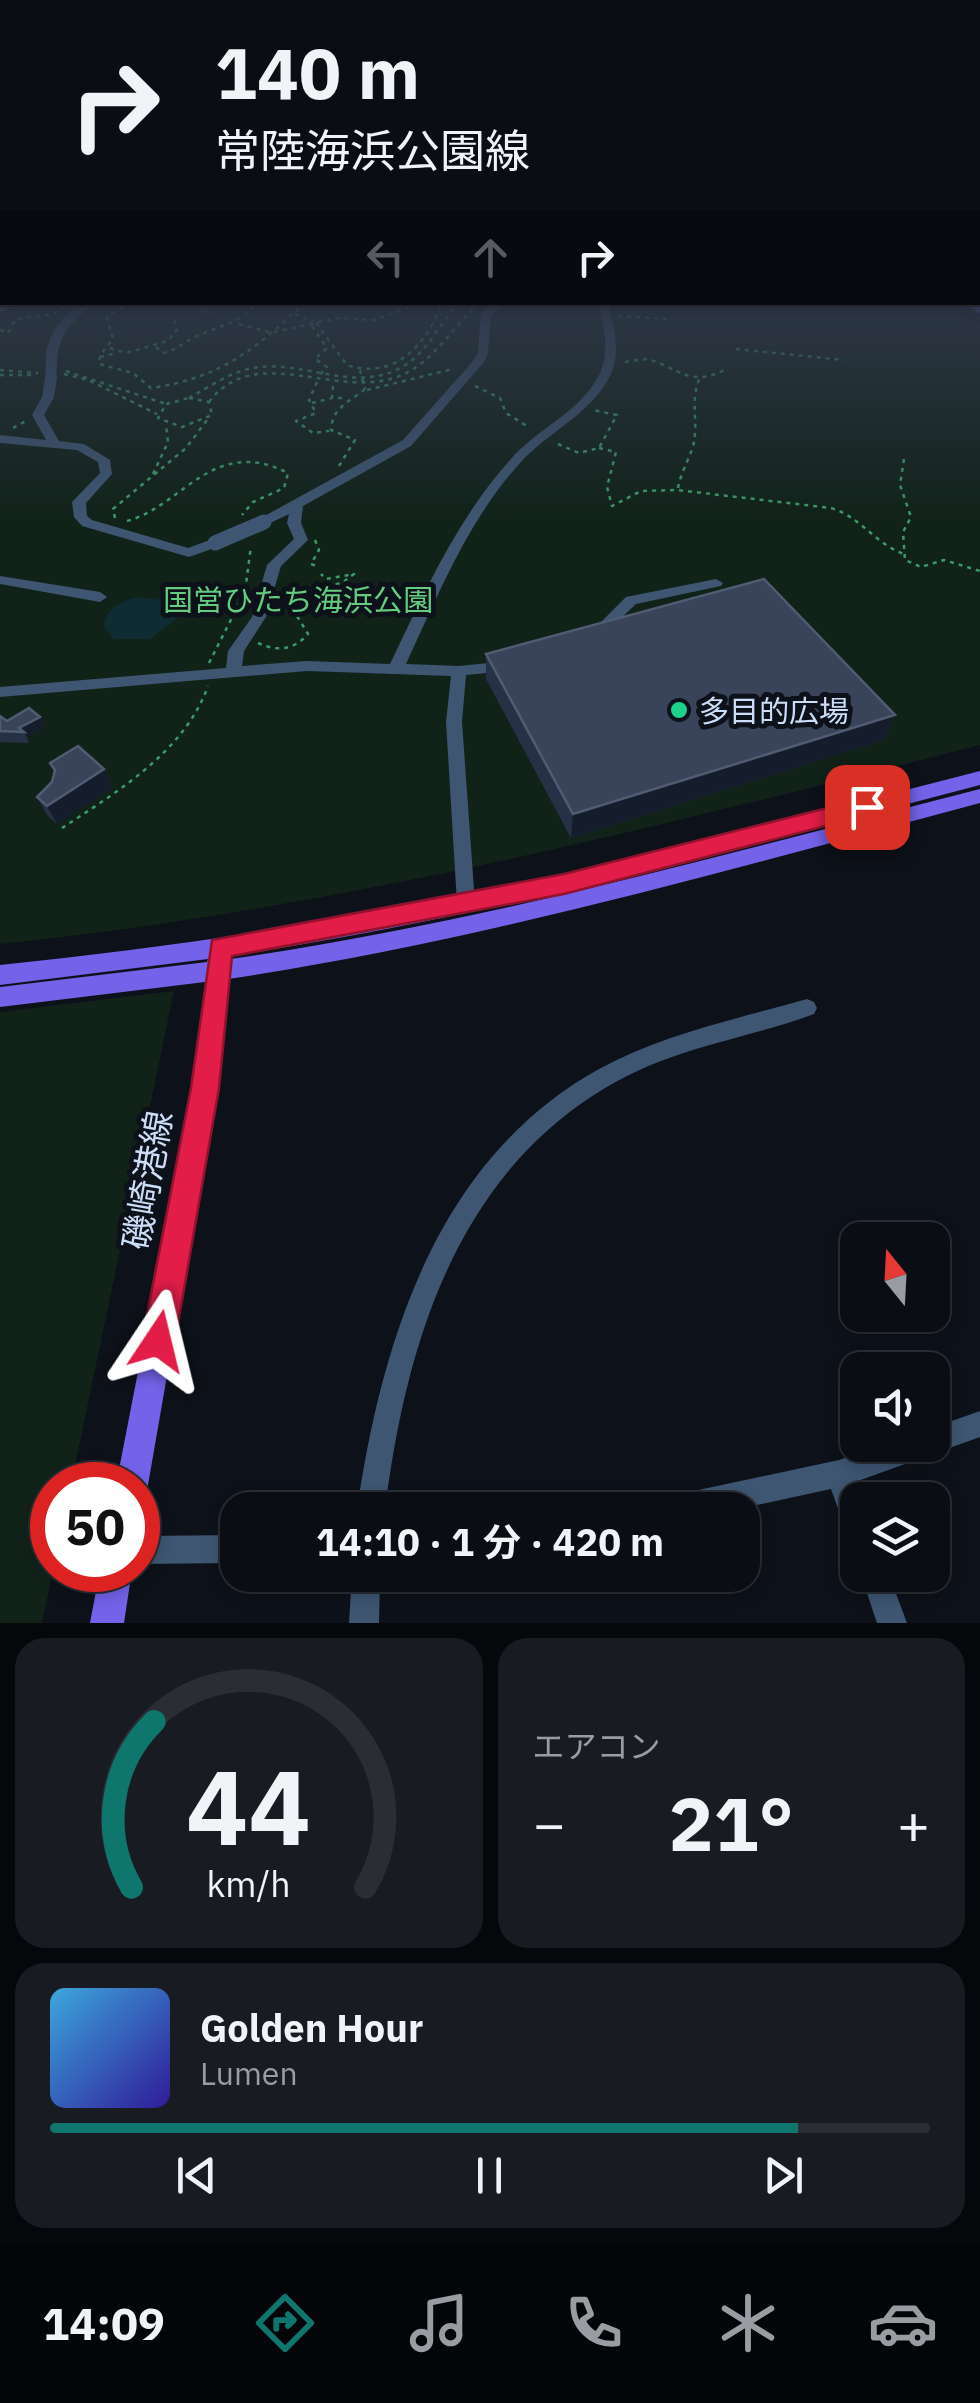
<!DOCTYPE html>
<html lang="ja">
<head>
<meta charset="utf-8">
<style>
  :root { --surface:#0a0d13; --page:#181b21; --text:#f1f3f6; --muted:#999ca0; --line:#2a2d33; --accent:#0f766e }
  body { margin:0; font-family:"IBM Plex Sans","Noto Sans JP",sans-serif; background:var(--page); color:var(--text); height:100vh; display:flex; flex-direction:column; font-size:38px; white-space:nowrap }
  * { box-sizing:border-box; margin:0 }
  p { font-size:32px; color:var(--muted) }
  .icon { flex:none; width:55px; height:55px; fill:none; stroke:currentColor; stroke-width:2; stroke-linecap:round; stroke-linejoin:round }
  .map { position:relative; height:1623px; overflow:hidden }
  .sheet { display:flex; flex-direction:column; gap:15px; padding:15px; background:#06070a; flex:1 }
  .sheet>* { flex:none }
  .guide { position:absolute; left:0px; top:0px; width:980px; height:305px; box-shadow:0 5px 15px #0003,0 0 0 2px var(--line); background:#0a0d13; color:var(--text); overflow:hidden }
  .needle { width:65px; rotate:342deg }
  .controls { position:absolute; left:840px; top:1222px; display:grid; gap:20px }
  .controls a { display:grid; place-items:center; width:110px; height:110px; border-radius:20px; background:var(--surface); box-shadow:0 5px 15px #0003,0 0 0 2px var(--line); font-size:50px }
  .speed { position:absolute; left:30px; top:1462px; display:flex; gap:20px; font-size:50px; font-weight:700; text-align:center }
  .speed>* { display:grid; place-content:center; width:130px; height:130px; border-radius:50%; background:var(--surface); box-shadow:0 5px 15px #0003,0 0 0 2px var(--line); line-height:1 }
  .speed .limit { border:15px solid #d22; background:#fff; color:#111 }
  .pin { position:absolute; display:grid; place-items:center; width:85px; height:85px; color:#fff; margin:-42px; border-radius:20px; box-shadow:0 5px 15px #0006 }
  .me { position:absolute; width:110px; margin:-55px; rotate:10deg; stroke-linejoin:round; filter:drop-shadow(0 0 8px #0008) }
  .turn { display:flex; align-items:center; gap:35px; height:210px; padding:0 50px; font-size:45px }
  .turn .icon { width:130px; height:130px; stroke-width:2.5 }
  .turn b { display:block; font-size:70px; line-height:85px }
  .lanes { display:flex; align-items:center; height:95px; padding:0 50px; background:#0003; justify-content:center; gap:50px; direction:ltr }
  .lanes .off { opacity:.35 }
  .big { font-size:75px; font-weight:700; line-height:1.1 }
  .sheet .card { flex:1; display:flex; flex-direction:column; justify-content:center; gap:15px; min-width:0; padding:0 35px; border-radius:30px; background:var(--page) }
  .sheet .dial { align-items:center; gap:0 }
  .dial svg { height:260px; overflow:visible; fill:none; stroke:var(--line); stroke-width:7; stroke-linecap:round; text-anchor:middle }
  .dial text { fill:var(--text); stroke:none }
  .song { display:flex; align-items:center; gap:30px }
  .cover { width:120px; height:120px; border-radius:15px; background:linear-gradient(135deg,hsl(200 70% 55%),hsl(250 70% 35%)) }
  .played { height:10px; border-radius:5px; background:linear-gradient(90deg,var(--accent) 85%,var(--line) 85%) }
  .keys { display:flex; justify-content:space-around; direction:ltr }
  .heat { display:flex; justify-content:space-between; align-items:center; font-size:55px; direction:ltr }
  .sheet .tiles { flex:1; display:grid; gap:15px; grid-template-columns:1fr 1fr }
  .card:last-child { grid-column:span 2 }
  .trip { position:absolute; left:220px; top:1492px; width:540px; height:100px; border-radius:30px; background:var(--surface); box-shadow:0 5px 15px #0003,0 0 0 2px var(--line); font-weight:700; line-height:100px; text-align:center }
  .dock { display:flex; height:160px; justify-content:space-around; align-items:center; background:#040508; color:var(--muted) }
  .dock .icon { width:70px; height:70px }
  .dock .selected { color:var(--accent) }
  .dock b { font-size:45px; color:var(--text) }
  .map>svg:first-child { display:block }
</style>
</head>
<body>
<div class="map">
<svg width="980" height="1623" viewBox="0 0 980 1623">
  <rect width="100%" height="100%" fill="#0d1119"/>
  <path fill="#112219" d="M0,294l2,8 935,1 43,23v419c-323,82 -647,165 -980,199z
    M174,991l-103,494h-19l1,85 -11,53h-42v-611z"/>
  <path fill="#0e2c31" d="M138,597l31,4 8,12 -2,7 -25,19h-36l-10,-12c1,-19 17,-26 34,-30z"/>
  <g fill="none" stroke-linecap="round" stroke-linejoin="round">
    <path stroke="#3c9c67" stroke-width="2.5" stroke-dasharray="4 5" stroke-linecap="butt" d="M130,302l-23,15 6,22 -13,16 -1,9 34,9 18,15c70,-10 105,-39 154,-86
      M0,311l12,-9
      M295,314l18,8
      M618,316l54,3
      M316,323l31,42c47,16 81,-21 95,-63
      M239,324l30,8
      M312,326l15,22 -12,11 12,8 -8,9
      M0,330l8,3 8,-14 37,-5 11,-8
      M274,332l63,-14 37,2 50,-18
      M156,347l7,6c12,-2 19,-10 30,-15 25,-12 46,-14 65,-36
      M110,348l16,5 42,-12 9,-11 -3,-11
      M736,349l108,11
      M100,357l17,-4
      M625,362c7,-1 20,-4 26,-2 27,9 41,27 73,10
      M0,370l38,3
      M66,371l100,33
      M64,374l24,6 69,34
      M0,375h36
      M317,382l-8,18 7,13 -20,8 17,12 16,-2
      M333,386l-1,12h15
      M475,386l25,12 6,15 24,15
      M367,390l86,-21
      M189,398c22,-12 45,-29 71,-31 50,-5 96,27 144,-1 25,-15 36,-45 56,-64
      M189,398l20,4 3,13 -30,12 -24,-9 8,-14z
      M209,402c48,-63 131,2 195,-28 30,-13 48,-47 73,-68
      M312,403l20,-5
      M13,428l15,-8
      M558,444l21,9 20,-5 18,-33 -24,-5
      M599,448l17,4 -9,35 5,19 29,-15 36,-1 154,18c30,9 44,36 73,46
      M904,459l-4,26 11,32 -8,15 2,28 16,7 23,-7 36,11
      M339,466l16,-26 -24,-10c1,-23 19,-28 34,-41
      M153,474l15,-32 -2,-17
      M678,488c3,-17 14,-34 16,-46 4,-24 -4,-42 6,-65
      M115,518l-2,-9 73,-61 21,-28
      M127,521c56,-15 86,-86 161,-48l-4,15 -31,14 -11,13
      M315,540l4,10 -8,14 5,2
      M258,643c19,9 36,7 50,-9l-11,-18 24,-14 -13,-4 1,-8 33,-7 12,-9 -28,5 -5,-5
      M209,663l36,-71 6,-46
      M62,828c55,-36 123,-77 146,-142"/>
    <path fill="#3e5672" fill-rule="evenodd" d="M83,302h13c-25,20 -40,33 -39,67l-10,2c-6,-30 12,-52 36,-69z
      M494,302h12l-15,14 -3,36 -4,10 -73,84 -108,60 -2,17 7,17 -27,26 -15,51 -22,34 -2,15 65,-5 83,3c34,-71 67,-145 120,-204 26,-31 69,-47 88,-83 13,-24 6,-50 0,-75h10c6,26 14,51 1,76 -20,37 -61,54 -89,85 -52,57 -82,132 -114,201l53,2 49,-5 8,5 -8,5 -42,4 -4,47 13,181 -2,5 -7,3 -7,-3 -2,-5 -11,-181 5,-46 -144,-5 -307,26v-10l226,-19 2,-17 24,-34 15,-52 27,-26 -7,-16 2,-9 -25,12 -7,-4 2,-3 144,-79 70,-79 5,-9 3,-37z
      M51,374l6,3 -3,20 -10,18 15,26 25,3 26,16 2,14 -26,29 1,13 5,4 96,28 22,-8h10v6l-31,11 -107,-31 -8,-9 -2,-15 28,-29 -2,-11 -21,-12 -77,-7v-8l46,5 -14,-25 10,-18 3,-20z
      M0,576l100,16 7,5 -7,5 -100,-18z
      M716,579l7,4 -2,3 -85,18 -38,36 -5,2 -7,-5 40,-40z
      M807,999l7,3 3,6 -3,6c-59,22 -123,31 -181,59 -171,84 -226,262 -248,437h-28c25,-171 81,-352 242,-441 64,-35 138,-50 208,-70z
      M980,1411v26l-125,45 7,18h-4v40l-10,-4 -17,-47 -97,21h-78l4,-10 10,-4 169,-36 44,-15h49v-17z
      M238,1535v28l-100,1v-28z
      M352,1575h28l-1,48h-30z
      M861,1575h28l18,48h-30z"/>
    <path fill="#7462e9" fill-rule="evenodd" d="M961,302l19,3v9z
      M980,771v14c-248,65 -498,134 -752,171l2,3c254,-36 502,-107 750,-170v14c-249,66 -497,138 -752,176l-11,109 -69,397 -5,11 -5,2v-13h-22l77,-397 12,-106 -205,25v-20l207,-25 1,-3 -208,26v-20c123,-13 246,-29 368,-51 206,-38 409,-91 612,-143z
      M100,1570h32l-8,53h-34z"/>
    <path stroke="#3c9c67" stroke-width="2.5" stroke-dasharray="4 5" stroke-linecap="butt" d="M360,370l5,19"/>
    <path stroke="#3e5672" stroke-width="11" d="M51,369v8"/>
    <path stroke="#3e5672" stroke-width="15" d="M215,543l49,-21"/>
  </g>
  <path fill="#273145" d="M169,302h67v1l-26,10 -39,-3z
    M486,654l409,61 -11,25 -313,98 -85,-159z
    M0,716l7,5 33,-4 4,10 -17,10 2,6 -29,-1z
    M50,763l54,6 8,19 -55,36 -10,-9 -10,-18 15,-15 2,-10z"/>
  <path fill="#151c2c" d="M208,302h28v1l-26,10z
    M895,715l-11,25 -313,98 2,-24z
    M40,717l4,10 -17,10 -3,-5 -5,-4z
    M104,769l8,19 -55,36 -10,-18z"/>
  <path fill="#394359" stroke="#505c72" stroke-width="2.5" d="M764,579l131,136 -322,99 -87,-160z
    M29,708l11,9 -21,11 5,4 -24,-1v-15l7,5z
    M78,746l26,23 -57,37 -10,-9 15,-15 3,-12 -5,-7z"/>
  <linearGradient id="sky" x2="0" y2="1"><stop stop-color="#07090e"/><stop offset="0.56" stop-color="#2f3849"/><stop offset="1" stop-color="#2f3849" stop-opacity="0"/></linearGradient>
  <rect width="980" height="521" fill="url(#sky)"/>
  <path fill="#e11d48" stroke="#92132f" stroke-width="2.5" d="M867,798l12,9 -4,6 -311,81 -332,62 -13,132 -44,253 -5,11 -12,5 -11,-5 -5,-11 49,-253 21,-148 352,-66z"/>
  <circle fill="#1dd28b" stroke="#0d1119" stroke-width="4" cx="679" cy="710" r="10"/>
  <g text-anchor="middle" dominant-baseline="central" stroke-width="10" stroke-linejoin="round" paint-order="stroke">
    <g font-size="30" fill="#63cc7e" stroke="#0d1119">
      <text x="298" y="599">国営ひたち海浜公園</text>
    </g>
    <g font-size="30" fill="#ccddf8" stroke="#0d1119" text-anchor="start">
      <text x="699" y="710">多目的広場</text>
    </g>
    <g font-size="35" fill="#ccddf8" stroke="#0d1119">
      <text transform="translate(147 1180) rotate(-80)">磯崎港線</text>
    </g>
  </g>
</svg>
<div class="controls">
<a><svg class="needle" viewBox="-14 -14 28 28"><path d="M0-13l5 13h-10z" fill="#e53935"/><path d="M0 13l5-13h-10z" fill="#999ca0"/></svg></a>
<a><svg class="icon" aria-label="sound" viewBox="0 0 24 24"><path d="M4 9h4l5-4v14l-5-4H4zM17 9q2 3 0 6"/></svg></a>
<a><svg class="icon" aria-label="layers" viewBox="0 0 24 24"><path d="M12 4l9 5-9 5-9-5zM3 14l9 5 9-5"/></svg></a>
</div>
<div class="speed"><div class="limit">50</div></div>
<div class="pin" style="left:867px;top:807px;background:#d93025"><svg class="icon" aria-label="arrive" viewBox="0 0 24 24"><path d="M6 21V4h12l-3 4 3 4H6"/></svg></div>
<svg class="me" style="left:158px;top:1341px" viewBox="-20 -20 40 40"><path d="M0-17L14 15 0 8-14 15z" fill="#e11d48" stroke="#fff" stroke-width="4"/></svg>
<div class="trip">14:10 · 1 分 · 420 m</div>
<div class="guide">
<div class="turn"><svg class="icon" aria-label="right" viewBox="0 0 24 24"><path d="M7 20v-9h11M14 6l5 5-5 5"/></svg><div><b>140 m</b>常陸海浜公園線</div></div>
<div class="lanes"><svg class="icon off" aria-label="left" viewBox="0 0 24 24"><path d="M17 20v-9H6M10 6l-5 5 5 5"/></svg><svg class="icon off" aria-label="ahead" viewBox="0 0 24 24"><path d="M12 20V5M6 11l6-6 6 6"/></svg><svg class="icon" aria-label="right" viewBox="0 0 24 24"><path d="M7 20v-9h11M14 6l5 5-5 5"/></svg></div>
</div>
</div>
<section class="sheet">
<div class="tiles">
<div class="card dial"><svg viewBox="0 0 100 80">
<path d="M14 69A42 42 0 1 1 86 69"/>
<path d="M14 69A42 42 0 0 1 21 18" stroke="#0f766e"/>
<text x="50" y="56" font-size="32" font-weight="700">44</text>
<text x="50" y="72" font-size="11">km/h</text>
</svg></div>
<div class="card"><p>エアコン</p>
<div class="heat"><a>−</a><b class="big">21°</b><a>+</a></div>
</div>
<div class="card">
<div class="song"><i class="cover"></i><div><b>Golden Hour</b><p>Lumen</p></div></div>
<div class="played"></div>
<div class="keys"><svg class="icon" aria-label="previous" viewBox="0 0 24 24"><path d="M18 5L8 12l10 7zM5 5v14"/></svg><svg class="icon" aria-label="pause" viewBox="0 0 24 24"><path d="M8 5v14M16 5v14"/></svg><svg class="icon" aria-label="next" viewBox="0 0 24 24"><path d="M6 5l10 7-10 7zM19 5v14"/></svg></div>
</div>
</div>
</section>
<nav class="dock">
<b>14:09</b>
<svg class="icon selected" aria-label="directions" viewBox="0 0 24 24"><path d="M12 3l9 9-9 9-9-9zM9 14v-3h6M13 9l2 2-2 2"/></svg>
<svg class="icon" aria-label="music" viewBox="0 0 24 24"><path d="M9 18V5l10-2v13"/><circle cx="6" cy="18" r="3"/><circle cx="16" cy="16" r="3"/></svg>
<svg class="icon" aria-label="phone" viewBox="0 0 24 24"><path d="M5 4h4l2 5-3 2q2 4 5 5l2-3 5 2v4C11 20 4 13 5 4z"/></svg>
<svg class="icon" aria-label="climate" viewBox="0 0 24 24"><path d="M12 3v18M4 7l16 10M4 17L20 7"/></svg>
<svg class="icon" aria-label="car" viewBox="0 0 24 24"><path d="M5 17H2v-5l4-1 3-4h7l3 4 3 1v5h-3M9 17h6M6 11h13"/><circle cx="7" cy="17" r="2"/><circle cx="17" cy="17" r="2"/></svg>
</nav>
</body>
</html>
